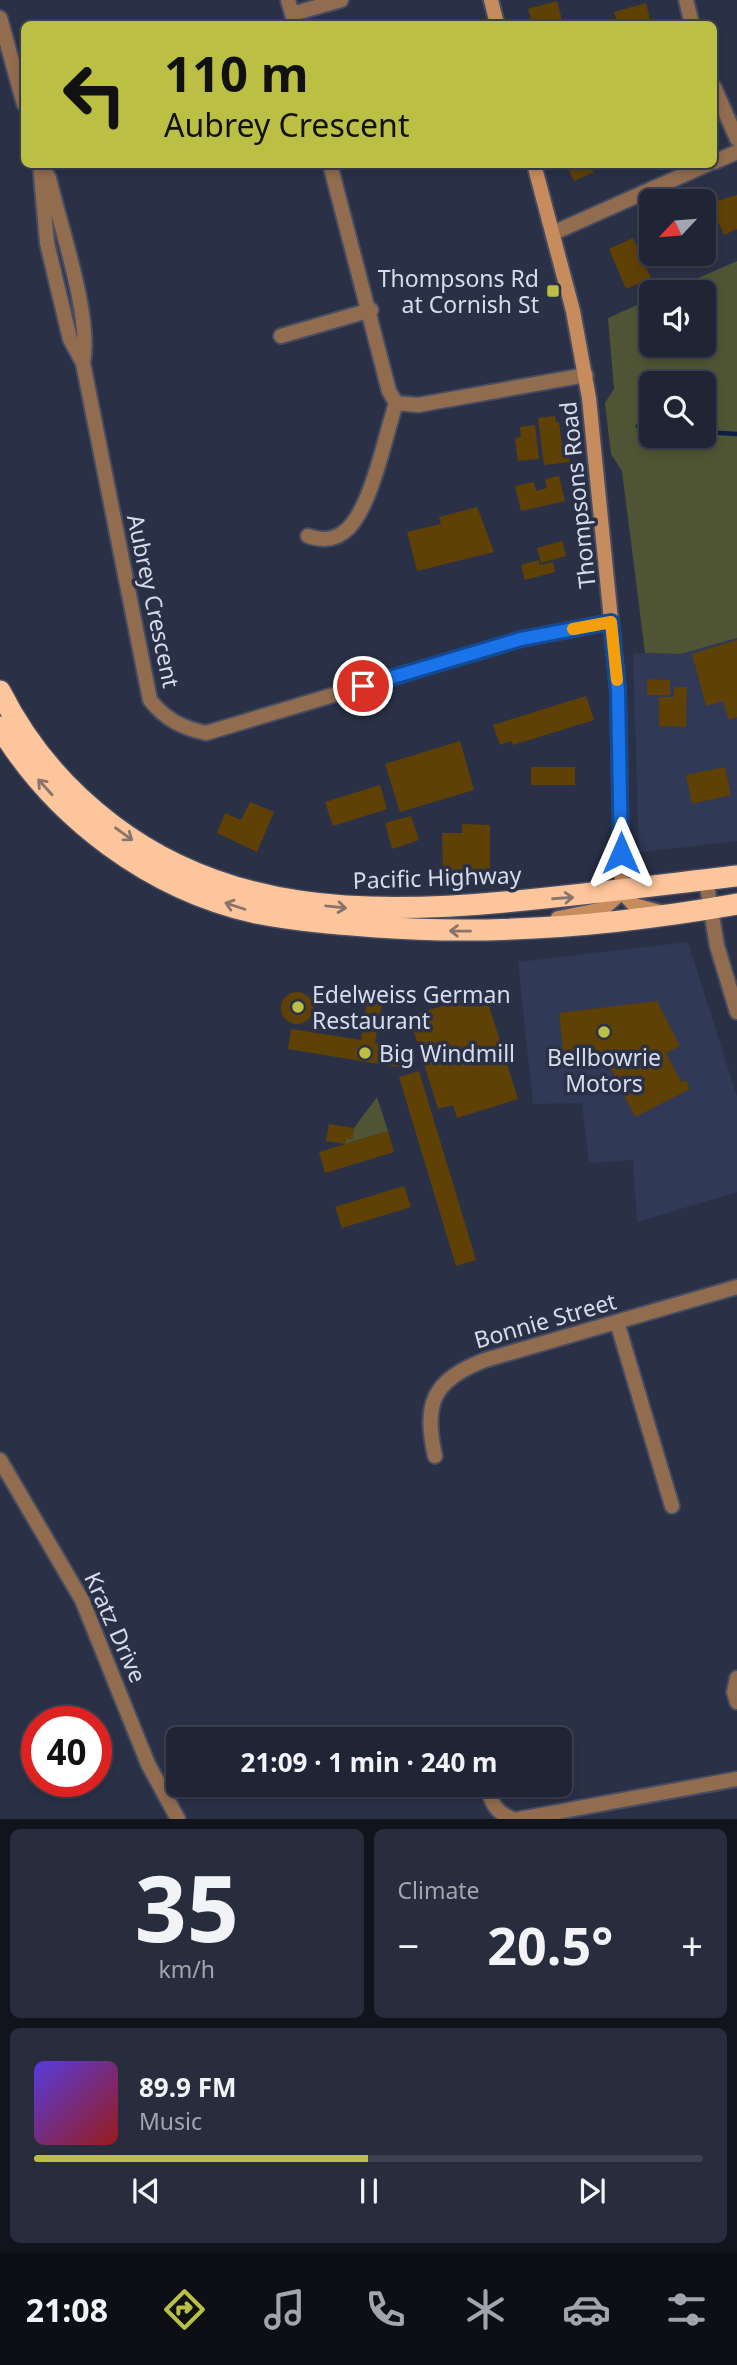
<!DOCTYPE html>
<html lang="en">
<head>
<meta charset="utf-8">
<style>
  :root { --surface:#202535; --page:#282d3d; --text:#f1f3f6; --muted:#a2a5ad; --line:#3d4250; --accent:#bbc044 }
  body { margin:0; font-family:"Noto Sans",sans-serif; background:var(--page); color:var(--text); height:100vh; display:flex; flex-direction:column; font-size:26px; white-space:nowrap }
  * { box-sizing:border-box; margin:0 }
  p { font-size:23px; color:var(--muted) }
  .icon { flex:none; width:38px; height:38px; fill:none; stroke:currentColor; stroke-width:2; stroke-linecap:round; stroke-linejoin:round }
  .map { position:relative; height:1819px; overflow:hidden }
  .details { display:flex; flex-direction:column; gap:10px; padding:10px; background:#12141d; flex:1 }
  .details>* { flex:none }
  .top-card { position:absolute; left:21px; top:21px; width:696px; height:147px; border-radius:10px; box-shadow:0 4px 10px #0003,0 0 0 2px var(--line); background:#bbc044; color:#111; overflow:hidden }
  .needle { width:46px; rotate:244deg }
  .controls { position:absolute; left:639px; top:189px; display:grid; gap:14px }
  .controls a { display:grid; place-items:center; width:77px; height:77px; border-radius:10px; background:var(--surface); box-shadow:0 4px 10px #0003,0 0 0 2px var(--line); font-size:35px }
  .speed { position:absolute; left:21px; top:1706px; display:flex; gap:14px; font-size:35px; font-weight:700; text-align:center }
  .speed>* { display:grid; place-content:center; width:91px; height:91px; border-radius:50%; background:var(--surface); box-shadow:0 4px 10px #0003,0 0 0 2px var(--line); line-height:1 }
  .speed .limit { border:10px solid #d22; background:#fff; color:#111 }
  .pin { position:absolute; display:grid; place-items:center; width:60px; height:60px; color:#fff; margin:-30px; border:4px solid #fff; border-radius:50%; box-shadow:0 2px 7px #0007 }
  .me { position:absolute; width:77px; margin:-38px; rotate:0deg; stroke-linejoin:round; filter:drop-shadow(0 0 5px #0008) }
  .turn { display:flex; align-items:center; gap:24px; height:147px; padding:0 28px; font-size:32px }
  .turn .icon { width:91px; height:91px; stroke-width:2.5 }
  .turn b { display:block; font-size:49px; line-height:60px }
  .big { font-size:52px; font-weight:700; line-height:1.1 }
  .details .card { flex:1; display:flex; flex-direction:column; justify-content:center; gap:10px; min-width:0; padding:0 24px; border-radius:10px; background:var(--page) }
  .details .dial { align-items:center; gap:0 }
  .dial b { font-size:91px; line-height:1 }
  .song { display:flex; align-items:center; gap:21px }
  .cover { width:84px; height:84px; border-radius:10px; background:linear-gradient(135deg,hsl(250 70% 55%),hsl(0 70% 35%)) }
  .played { height:7px; border-radius:4px; background:linear-gradient(90deg,var(--accent) 50%,var(--line) 50%) }
  .keys { display:flex; justify-content:space-around; direction:ltr }
  .heat { display:flex; justify-content:space-between; align-items:center; font-size:38px; direction:ltr }
  .details .tiles { flex:1; display:grid; gap:10px; grid-template-columns:1fr 1fr }
  .card:last-child { grid-column:span 2 }
  .trip { position:absolute; left:166px; top:1727px; width:406px; height:70px; border-radius:10px; background:var(--surface); box-shadow:0 4px 10px #0003,0 0 0 2px var(--line); font-weight:700; line-height:70px; text-align:center }
  .menu { display:flex; height:112px; justify-content:space-around; align-items:center; background:#0d0f15; color:var(--muted) }
  .menu .icon { width:49px; height:49px }
  .menu .on { color:var(--accent) }
  .menu b { font-size:32px; color:var(--text) }
  .map>svg:first-child { display:block }
</style>
</head>
<body>
<div class="map">
<svg width="737" height="1819" viewBox="0 0 737 1819">
  <rect width="100%" height="100%" fill="#2a3147"/>
  <path fill="#303955" d="M737,638v203l-98,11 -6,-199 47,1z
    M688,942l49,155v95l-100,30 -4,-62 -44,3 -7,-60 -49,1 -15,-142z"/>
  <path fill="#4f5534" fill-rule="evenodd" d="M737,261v377l-57,16 -35,-1 -23,-182 -11,-17 -6,-51 9,-14 -6,-71 43,-19v46h53v-53h-38zM651,383h53v53h-53z
    M377,1097l11,34 -43,13 1,-6 6,1 2,-11z"/>
  <g fill="none" stroke-linecap="round" stroke-linejoin="round">
    <path stroke="#0a1f47" stroke-width="4.5" d="M638,426l13,2
      M704,432l33,2"/>
  </g>
  <path fill="#5f4106" d="M557,1l6,23h-30l-5,-15z
    M646,3l5,21h-33l-4,-12z
    M566,164h24l4,8 -20,9z
    M713,192l4,9 20,-6v34l-13,6 -18,-40z
    M651,230v24h28l-28,10 -12,-28z
    M633,238l18,40 -25,11 -17,-40z
    M555,416l1,6h3l4,32 6,-1 1,9 -26,3 -6,-47z
    M535,425l4,34 -21,2 -3,-23 6,-1 -1,-10z
    M559,476l6,25 -44,10 -6,-25 19,-4 2,9 11,-3 -2,-9z
    M477,507l17,45 -77,19 -10,-39 34,-8 -2,-7z
    M562,541l4,15 -25,7 -4,-15z
    M539,560l1,5 13,-3 2,10 -30,8 -4,-15z
    M737,640v77l-8,3 -6,-19 -17,5 -14,-52z
    M647,679l23,1v15h-23z
    M674,687h13l-1,40 -27,-1v-29h15z
    M586,696l8,24 -81,25 -2,-4 -11,4 -7,-20z
    M460,741l14,49 -74,22 -15,-48z
    M531,767h44v18h-44z
    M725,767l6,28 -39,9 -6,-29z
    M380,785l7,24 -54,17 -8,-24z
    M250,802l24,10 -17,40 -40,-19 8,-20 16,7z
    M411,816l8,24 -27,9 -7,-26z
    M462,824l28,1v55l-27,5 -1,-5h-19l-1,-47h20z
    M281 1008a16 16 0 1 1 32 0a16 16 0 1 1-32 0Z
    M485,993l33,106 -61,19 -4,-13 -15,4 -29,-93z
    M367,1001l15,2 -7,40 38,7 -3,19 -122,-20 3,-20 70,11z
    M657,1001l23,45 -14,7 15,29 5,-2 4,9 -55,28 -31,-63 -40,5 -5,-46z
    M419,1071l57,189 -20,6 -57,-189z
    M329,1124l25,4 -2,11 -6,-1 -1,6 -19,-3z
    M388,1131l6,21 -69,21 -6,-21z
    M404,1186l7,21 -69,21 -7,-21z"/>
  <g fill="none" stroke-linecap="round" stroke-linejoin="round">
    <g stroke="#464c61" stroke-width="18">
      <path id="street" d="M288,0l7,24
        M686,0l6,24
        M292,14l49,-14
        M0,18l24,86
        M714,87l23,52
        M714,162l23,-10
        M40,164l7,79 23,96 13,24 67,337c15,19 32,28 56,33l315,-94 90,-17
        M330,164l59,227 7,12
        M44,171l5,7c11,48 43,139 34,185
        M553,233l155,-69
        M281,336l90,-26
        M396,403l22,2 168,-30
        M308,536c13,4 24,5 36,-4 27,-20 41,-96 52,-129
        M706,880l11,66 20,66
        M617,1322l55,184
        M435,1456c-12,-53 -2,-76 50,-96l252,-73
        M0,1460l82,140 66,164 30,55
        M737,1678l-3,14 3,10
        M488,1785c2,17 8,28 25,34
        M519,1819l218,-40"/>
    </g>
    <g stroke="#464c61" stroke-width="18">
      <path id="secondary" d="M491,0l6,24
        M534,164l39,147 16,87 29,293 4,201 12,13 26,7
        M558,918l45,-9 19,-17"/>
    </g>
    <g stroke="#464c61" stroke-width="24">
      <path id="highway" d="M0,691c26,52 65,98 111,133 116,89 256,91 394,78 78,-7 155,-17 232,-26
        M0,727c55,91 151,163 256,186 40,8 80,11 121,14 121,9 241,-2 360,-23"/>
    </g>
    <use href="#street" stroke="#916c4f" stroke-width="14"/>
    <use href="#secondary" stroke="#c68c5d" stroke-width="14"/>
    <use href="#highway" stroke="#fcc59b" stroke-width="21"/>
  </g>
  <defs><path id="oneway-shaft" d="M-6 0H5M1.5-3L5.5 0L1.5 3" fill="none" stroke-width="1.6" stroke-linecap="round" stroke-linejoin="round" transform="scale(1.75)"/></defs>
  <g stroke="#88746d">
    <use href="#oneway-shaft" transform="translate(45 787) rotate(-132)"/>
    <use href="#oneway-shaft" transform="translate(124 834) rotate(36)"/>
    <use href="#oneway-shaft" transform="translate(563 898) rotate(-4)"/>
    <use href="#oneway-shaft" transform="translate(235 906) rotate(-162)"/>
    <use href="#oneway-shaft" transform="translate(336 907) rotate(6)"/>
    <use href="#oneway-shaft" transform="translate(460 931) rotate(-179)"/>
  </g>
  <g fill="none" stroke-linecap="round" stroke-linejoin="round">
    <g stroke="#114b97" stroke-width="18">
      <path id="route" d="M363,686l158,-47 90,-17 7,69 3,162"/>
    </g>
    <use href="#route" stroke="#1a73e8" stroke-width="12"/>
    <path stroke="#f59e0b" stroke-width="12" d="M573,629l38,-7 6,58"/>
  </g>
  <g fill="#bbc044" stroke="#2a3147" stroke-width="2.5">
    <rect x="546" y="284" width="14" height="14" rx="3.5"/>
    <circle cx="298" cy="1007" r="7"/>
    <circle cx="604" cy="1032" r="7"/>
    <circle cx="365" cy="1053" r="7"/>
  </g>
  <g text-anchor="middle" dominant-baseline="central" stroke-width="7" stroke-linejoin="round" paint-order="stroke">
    <g font-size="23" fill="#d7dceb" stroke="#2a3147" text-anchor="start">
      <text x="539" y="278" text-anchor="end">Thompsons Rd<tspan x="539" dy="26">at Cornish St</tspan></text>
      <text x="312" y="994">Edelweiss German<tspan x="312" dy="26">Restaurant</tspan></text>
      <text x="379" y="1053">Big Windmill</text>
      <text x="604" y="1057" text-anchor="middle">Bellbowrie<tspan x="604" dy="26">Motors</tspan></text>
    </g>
    <g font-size="23" fill="#d7dceb" stroke="#2a3147">
      <text transform="translate(577 495) rotate(-96)">Thompsons Road</text>
      <text transform="translate(154 601) rotate(78)">Aubrey Crescent</text>
      <text transform="translate(437 877) rotate(-2)">Pacific Highway</text>
      <text transform="translate(545 1320) rotate(-16)">Bonnie Street</text>
      <text transform="translate(116 1627) rotate(66)">Kratz Drive</text>
    </g>
  </g>
</svg>
<div class="controls">
<a><svg class="needle" viewBox="-14 -14 28 28"><path d="M0-13l5 13h-10z" fill="#e53935"/><path d="M0 13l5-13h-10z" fill="#a2a5ad"/></svg></a>
<a><svg class="icon" aria-label="sound" viewBox="0 0 24 24"><path d="M4 9h4l5-4v14l-5-4H4zM17 9q2 3 0 6"/></svg></a>
<a><svg class="icon" aria-label="search" viewBox="0 0 24 24"><circle cx="10" cy="10" r="6"/><path d="M15 15l6 6"/></svg></a>
</div>
<div class="speed"><div class="limit">40</div></div>
<div class="pin" style="left:363px;top:686px;background:#d93025"><svg class="icon" aria-label="arrive" viewBox="0 0 24 24"><path d="M6 21V4h12l-3 4 3 4H6"/></svg></div>
<svg class="me" style="left:621px;top:853px" viewBox="-20 -20 40 40"><path d="M0-17L14 15 0 8-14 15z" fill="#1a73e8" stroke="#fff" stroke-width="4"/></svg>
<div class="trip">21:09 · 1 min · 240 m</div>
<div class="top-card">
<div class="turn"><svg class="icon" aria-label="left" viewBox="0 0 24 24"><path d="M17 20v-9H6M10 6l-5 5 5 5"/></svg><div><b>110 m</b>Aubrey Crescent</div></div>
</div>
</div>
<section class="details">
<div class="tiles">
<div class="card dial"><b>35</b><p>km/h</p></div>
<div class="card"><p>Climate</p>
<div class="heat"><a>−</a><b class="big">20.5°</b><a>+</a></div>
</div>
<div class="card">
<div class="song"><i class="cover"></i><div><b>89.9 FM</b><p>Music</p></div></div>
<div class="played"></div>
<div class="keys"><svg class="icon" aria-label="previous" viewBox="0 0 24 24"><path d="M18 5L8 12l10 7zM5 5v14"/></svg><svg class="icon" aria-label="pause" viewBox="0 0 24 24"><path d="M8 5v14M16 5v14"/></svg><svg class="icon" aria-label="next" viewBox="0 0 24 24"><path d="M6 5l10 7-10 7zM19 5v14"/></svg></div>
</div>
</div>
</section>
<nav class="menu">
<b>21:08</b>
<svg class="icon on" aria-label="directions" viewBox="0 0 24 24"><path d="M12 3l9 9-9 9-9-9zM9 14v-3h6M13 9l2 2-2 2"/></svg>
<svg class="icon" aria-label="music" viewBox="0 0 24 24"><path d="M9 18V5l10-2v13"/><circle cx="6" cy="18" r="3"/><circle cx="16" cy="16" r="3"/></svg>
<svg class="icon" aria-label="phone" viewBox="0 0 24 24"><path d="M5 4h4l2 5-3 2q2 4 5 5l2-3 5 2v4C11 20 4 13 5 4z"/></svg>
<svg class="icon" aria-label="climate" viewBox="0 0 24 24"><path d="M12 3v18M4 7l16 10M4 17L20 7"/></svg>
<svg class="icon" aria-label="car" viewBox="0 0 24 24"><path d="M5 17H2v-5l4-1 3-4h7l3 4 3 1v5h-3M9 17h6M6 11h13"/><circle cx="7" cy="17" r="2"/><circle cx="17" cy="17" r="2"/></svg>
<svg class="icon" aria-label="filters" viewBox="0 0 24 24"><path d="M4 7h16M4 17h16"/><circle cx="9" cy="7" r="2"/><circle cx="15" cy="17" r="2"/></svg>
</nav>
</body>
</html>
